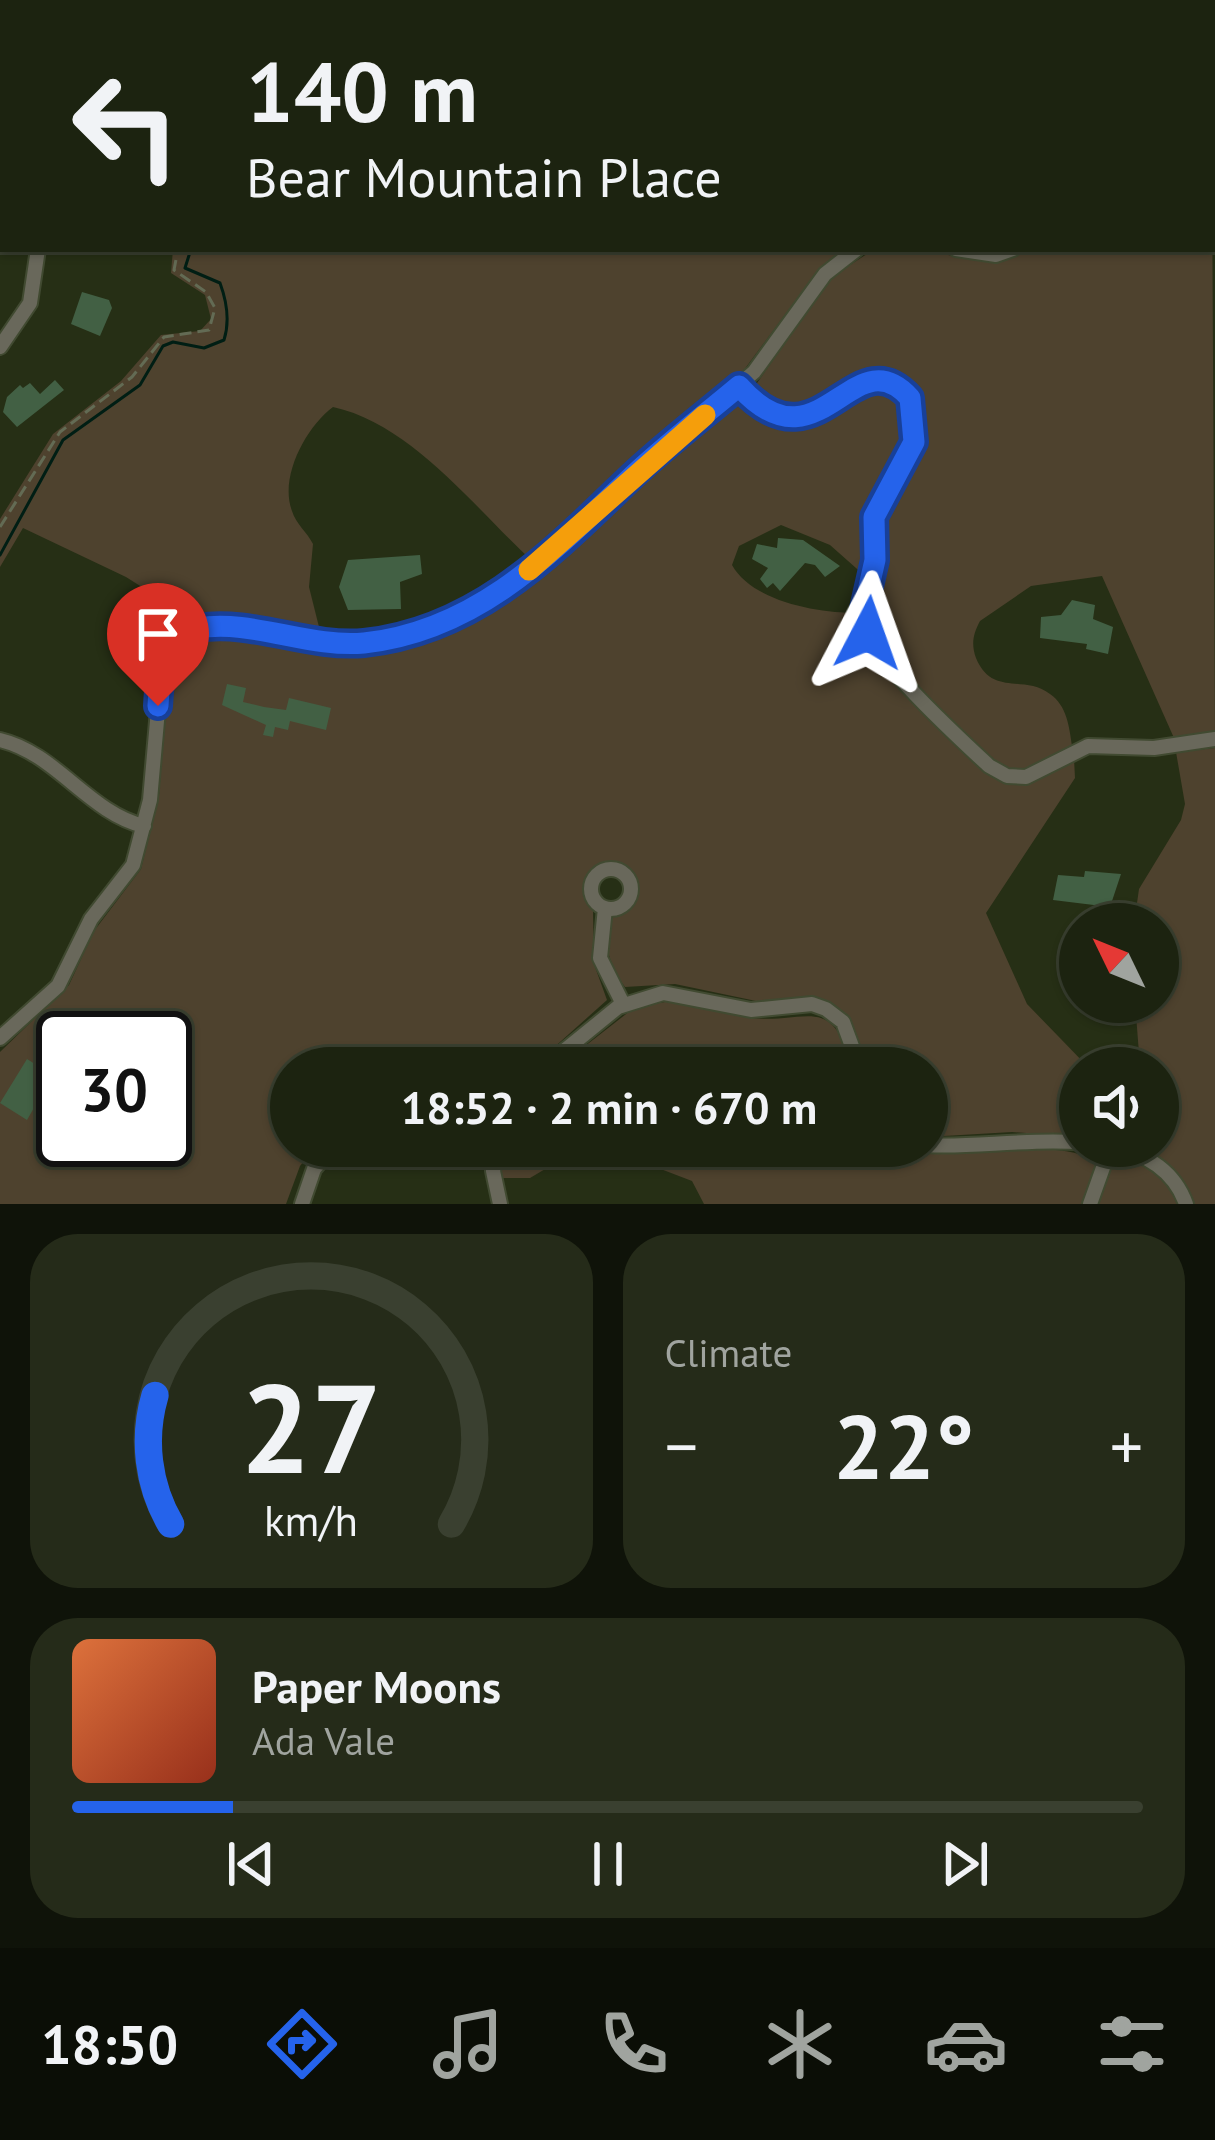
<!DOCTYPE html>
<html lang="en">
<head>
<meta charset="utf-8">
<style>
  :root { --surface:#1c2310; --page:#252b19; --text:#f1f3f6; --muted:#a0a49f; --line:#3a4030; --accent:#2563eb }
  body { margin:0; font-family:"PT Sans",sans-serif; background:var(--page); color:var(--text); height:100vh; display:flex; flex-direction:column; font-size:45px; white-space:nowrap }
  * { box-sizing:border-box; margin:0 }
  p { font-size:39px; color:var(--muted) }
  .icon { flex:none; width:66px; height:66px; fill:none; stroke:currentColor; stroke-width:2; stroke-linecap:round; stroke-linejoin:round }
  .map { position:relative; height:1204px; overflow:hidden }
  .sheet { display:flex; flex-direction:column; gap:30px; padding:30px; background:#0f1309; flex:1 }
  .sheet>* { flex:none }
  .top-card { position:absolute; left:0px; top:0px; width:1215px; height:252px; box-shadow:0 3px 9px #0004,0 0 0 3px var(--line); background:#1c2310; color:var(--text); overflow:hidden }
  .needle { width:78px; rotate:313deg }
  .buttons { position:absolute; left:1059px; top:903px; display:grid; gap:24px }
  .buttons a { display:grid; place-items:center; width:120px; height:120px; border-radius:50%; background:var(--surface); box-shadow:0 3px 9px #0004,0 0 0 3px var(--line); font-size:60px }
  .speed { position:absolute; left:36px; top:1011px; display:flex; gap:24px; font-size:60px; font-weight:700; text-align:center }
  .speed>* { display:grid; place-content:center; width:156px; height:156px; border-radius:50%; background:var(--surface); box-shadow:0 3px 9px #0004,0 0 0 3px var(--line); line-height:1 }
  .speed .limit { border:6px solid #111; border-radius:18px; background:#fff; color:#111 }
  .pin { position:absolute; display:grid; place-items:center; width:102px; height:102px; color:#fff; margin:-123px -51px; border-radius:50% 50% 50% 0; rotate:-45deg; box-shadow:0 0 12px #0007 }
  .pin .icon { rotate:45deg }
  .me { position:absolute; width:132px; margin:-66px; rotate:4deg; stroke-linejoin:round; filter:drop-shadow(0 0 9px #0008) }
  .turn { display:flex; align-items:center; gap:42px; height:252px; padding:0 48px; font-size:54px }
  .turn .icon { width:156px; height:156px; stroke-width:2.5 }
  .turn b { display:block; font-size:84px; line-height:102px }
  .big { font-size:90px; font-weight:700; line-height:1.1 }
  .sheet .tile { flex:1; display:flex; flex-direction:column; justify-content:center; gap:18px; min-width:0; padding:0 42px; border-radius:48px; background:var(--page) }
  .sheet .dial { align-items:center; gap:0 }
  .dial svg { height:312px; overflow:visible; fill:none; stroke:var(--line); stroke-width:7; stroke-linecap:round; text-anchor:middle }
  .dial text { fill:var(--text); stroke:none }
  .song { display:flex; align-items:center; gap:36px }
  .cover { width:144px; height:144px; border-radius:18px; background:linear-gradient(135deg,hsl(20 70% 55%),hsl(10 70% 35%)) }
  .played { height:12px; border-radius:6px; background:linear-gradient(90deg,var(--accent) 15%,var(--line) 15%) }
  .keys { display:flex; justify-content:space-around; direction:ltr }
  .heat { display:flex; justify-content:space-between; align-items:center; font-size:66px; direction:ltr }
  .sheet .tiles { flex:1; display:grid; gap:30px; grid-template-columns:1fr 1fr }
  .tile:last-child { grid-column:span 2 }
  .trip { position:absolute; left:270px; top:1047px; width:678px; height:120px; border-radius:60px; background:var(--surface); box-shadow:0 3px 9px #0004,0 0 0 3px var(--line); font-weight:700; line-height:120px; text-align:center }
  .tabs { display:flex; height:192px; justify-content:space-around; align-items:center; background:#0b0e06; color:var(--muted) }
  .tabs .icon { width:84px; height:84px }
  .tabs .on { color:var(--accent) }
  .tabs b { font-size:54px; color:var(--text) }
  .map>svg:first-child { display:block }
</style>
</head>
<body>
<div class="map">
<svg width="1215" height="1204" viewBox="0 0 1215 1204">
  <rect width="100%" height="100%" fill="#262f15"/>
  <path fill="#4e422e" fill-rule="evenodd" d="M1212,169l3,563 -41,6 -72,-162 -71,10 -51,35c-7,13 -9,23 -4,37 16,39 48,16 74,36 17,12 19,32 22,52l-47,24 -24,-3c-28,-20 -128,-120 -131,-151 -2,-21 6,-92 14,-110 15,-34 62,-77 28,-117 -50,-58 -96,62 -155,4v-10l73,-105 40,-26 44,-3 74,13 37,-13h187z
    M173,249h670l-27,24 -75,101 -210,186c-57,-53 -120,-136 -198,-153 -27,20 -54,70 -41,104 4,13 15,21 21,33l-4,43 12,48 -94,-16 -33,1 -68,-43 -103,-49 -23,39v-48l53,-85 68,-53 40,-46 39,-4 11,-12 -6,-24 -34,-22z
    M882,388l23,16 1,36 -40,79 -1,57 -35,-31 -49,-20 -42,21 -7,19c21,37 86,48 125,48l4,23 13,18c30,32 105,134 149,130 18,-2 36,-16 51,-25l1,19 -89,135 41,91 62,64h-9v69l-68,-5 -85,5v-69h-58l-21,-53 -28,-17 -64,3 -81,-17 -50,3c-11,-15 -30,-54 -12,-70 6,-5 13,-6 19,-11l5,-24 -6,-12 -25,-8 -19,14 -4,13 10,21 1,54 13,36 -76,68h-240v78h25l-16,20 -14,38h-286v-152l69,-67 25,-54 47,-62 18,-73 10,-129 18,-27 32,-7 126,18 54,-6 63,-21 96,-67 169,-152c24,-4 39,21 64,21 34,1 56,-36 91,-38zM63,1038h102v102h-102z
    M1215,748v456h-511l-12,-23 -81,-31 -59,15 -22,13h-29l3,-32h397c46,18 165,-13 193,17l10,-17h54v-78h-43l25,-2 -5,-64h23v-78h-24l5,-35 42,-69 4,-16 -9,-52z
    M677,1000c25,5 50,15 74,18 57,6 81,-26 101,50h-295l78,-61z"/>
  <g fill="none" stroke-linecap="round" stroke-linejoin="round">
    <path stroke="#001e14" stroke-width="3" d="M1083,3l3,-3
      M0,555l63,-115 77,-55 23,-39 10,-4 31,6 20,-8c6,-19 3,-38 -4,-57l-35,-15 6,-19"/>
  </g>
  <path fill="#426044" d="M82,292l27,8 3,8 -12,28 -29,-12z
    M55,380l9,10 -47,37 -14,-15 4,-15 13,-12 3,3 7,-5 10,11z
    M778,538l25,2 37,26 -15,11 -10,-12 -10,-2 -25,28 -7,-8 -6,5 -7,-9 8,-11 -16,-9 5,-15 20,4z
    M420,555l2,19 -22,8 1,27 -53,1 -9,-23 9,-27z
    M1072,600l23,5 -2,14 20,8 -5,27 -22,-5 1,-5 -47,-6 1,-21 20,-2z
    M227,684l19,4 -3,14 21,5 22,3 3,-12 42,10 -5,22 -36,-9 -2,9 -13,-3 -2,10 -10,-2 3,-10 -44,-20z
    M1085,871l36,3 -11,33 -57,-7 5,-25 26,2z
    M27,1059l36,23v30l-28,-6 -8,14 -27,-17z"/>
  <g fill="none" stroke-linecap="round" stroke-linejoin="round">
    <g stroke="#414a31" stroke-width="18">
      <path id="minor" d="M1110,0v3
        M38,3l3,-3
        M0,36l3,-3
        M0,150l3,7
        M956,249l40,6 17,-6
        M0,347l30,-44 8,-54
        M739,386c77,89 119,-50 168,9 32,38 -20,81 -32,116 -5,16 0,30 0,46 -1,24 -17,48 -9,72 13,36 92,108 123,137l18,10 19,1 62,-31 66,2 61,-9
        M0,740c56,13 89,73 144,86
        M591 889a20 20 0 1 1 40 0a20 20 0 1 1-40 0Z
        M605,908l-5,50 23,46
        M0,1038l58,-52 33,-67 42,-54 17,-65 12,-135 16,-26 32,-13 111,16h42l54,-10 60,-25 87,-65 65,-63 125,-107 71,-98 32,-25
        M543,1068l75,-61 45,-14 88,17 61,-6 14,5 17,13 17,46
        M927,1145c76,6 226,-34 259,59
        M498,1146l-5,25 7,33
        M302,1204l12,-35 20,-23
        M1090,1204l20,-56"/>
    </g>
    <path stroke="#636b54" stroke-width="3" stroke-dasharray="12 6" stroke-linecap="butt" d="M1070,3l2,-3
      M0,527l60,-95 72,-55 32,-40 45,-7 6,-22 -9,-16 -32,-22 4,-21"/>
    <use href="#minor" stroke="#69685b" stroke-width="14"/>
  </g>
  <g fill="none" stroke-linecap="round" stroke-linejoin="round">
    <g stroke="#184099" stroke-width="30">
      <path id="route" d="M158,706c2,-35 4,-63 40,-78 54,-9 110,20 166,15 111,-12 185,-87 262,-161 35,-34 75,-64 113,-96 80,90 114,-52 171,12l4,44 -40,75 1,43 -12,53 5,20"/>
    </g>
    <use href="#route" stroke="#2563eb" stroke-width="21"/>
    <path stroke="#f59e0b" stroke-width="21" d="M529,570l176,-155"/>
  </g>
</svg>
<div class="buttons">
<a><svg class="needle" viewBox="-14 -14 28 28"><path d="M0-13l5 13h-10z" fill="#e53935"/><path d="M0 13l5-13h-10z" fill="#a0a49f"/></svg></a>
<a><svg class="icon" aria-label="sound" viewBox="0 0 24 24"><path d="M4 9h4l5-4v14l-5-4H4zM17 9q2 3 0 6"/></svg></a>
</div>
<div class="speed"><div class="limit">30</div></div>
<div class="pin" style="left:158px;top:706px;background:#d93025"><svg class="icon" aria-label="arrive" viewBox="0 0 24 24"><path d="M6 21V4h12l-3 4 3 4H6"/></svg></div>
<svg class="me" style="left:868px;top:633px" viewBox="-20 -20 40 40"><path d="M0-17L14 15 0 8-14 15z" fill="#2563eb" stroke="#fff" stroke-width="4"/></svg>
<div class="trip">18:52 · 2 min · 670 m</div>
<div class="top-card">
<div class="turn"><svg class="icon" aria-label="left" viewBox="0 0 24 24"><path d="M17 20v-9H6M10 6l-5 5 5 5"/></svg><div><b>140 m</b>Bear Mountain Place</div></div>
</div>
</div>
<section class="sheet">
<div class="tiles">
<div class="tile dial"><svg viewBox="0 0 100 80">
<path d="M14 69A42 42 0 1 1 86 69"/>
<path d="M14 69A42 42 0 0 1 10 36" stroke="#2563eb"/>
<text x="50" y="56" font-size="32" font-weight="700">27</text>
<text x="50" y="72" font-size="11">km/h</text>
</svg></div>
<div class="tile"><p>Climate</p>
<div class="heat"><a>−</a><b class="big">22°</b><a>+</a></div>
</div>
<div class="tile">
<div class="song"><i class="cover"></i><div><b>Paper Moons</b><p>Ada Vale</p></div></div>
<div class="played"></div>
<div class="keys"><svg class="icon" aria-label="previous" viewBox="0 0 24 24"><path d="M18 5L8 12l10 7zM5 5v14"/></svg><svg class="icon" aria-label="pause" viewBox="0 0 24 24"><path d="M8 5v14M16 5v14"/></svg><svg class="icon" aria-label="next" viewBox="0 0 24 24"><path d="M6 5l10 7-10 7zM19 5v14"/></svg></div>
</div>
</div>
</section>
<nav class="tabs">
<b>18:50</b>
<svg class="icon on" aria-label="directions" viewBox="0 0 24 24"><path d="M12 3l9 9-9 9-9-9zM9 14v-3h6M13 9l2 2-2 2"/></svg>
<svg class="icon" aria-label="music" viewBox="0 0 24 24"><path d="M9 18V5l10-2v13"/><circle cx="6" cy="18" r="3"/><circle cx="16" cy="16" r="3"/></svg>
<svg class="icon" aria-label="phone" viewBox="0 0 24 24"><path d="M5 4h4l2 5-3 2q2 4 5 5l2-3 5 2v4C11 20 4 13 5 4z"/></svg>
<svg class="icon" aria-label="climate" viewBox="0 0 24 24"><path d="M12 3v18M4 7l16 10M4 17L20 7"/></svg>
<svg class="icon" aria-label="car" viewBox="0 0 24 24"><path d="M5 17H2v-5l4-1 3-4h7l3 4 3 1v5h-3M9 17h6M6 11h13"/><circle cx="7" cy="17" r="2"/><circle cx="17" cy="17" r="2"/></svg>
<svg class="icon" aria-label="filters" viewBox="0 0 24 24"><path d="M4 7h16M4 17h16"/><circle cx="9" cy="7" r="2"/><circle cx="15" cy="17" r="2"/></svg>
</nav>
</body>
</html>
